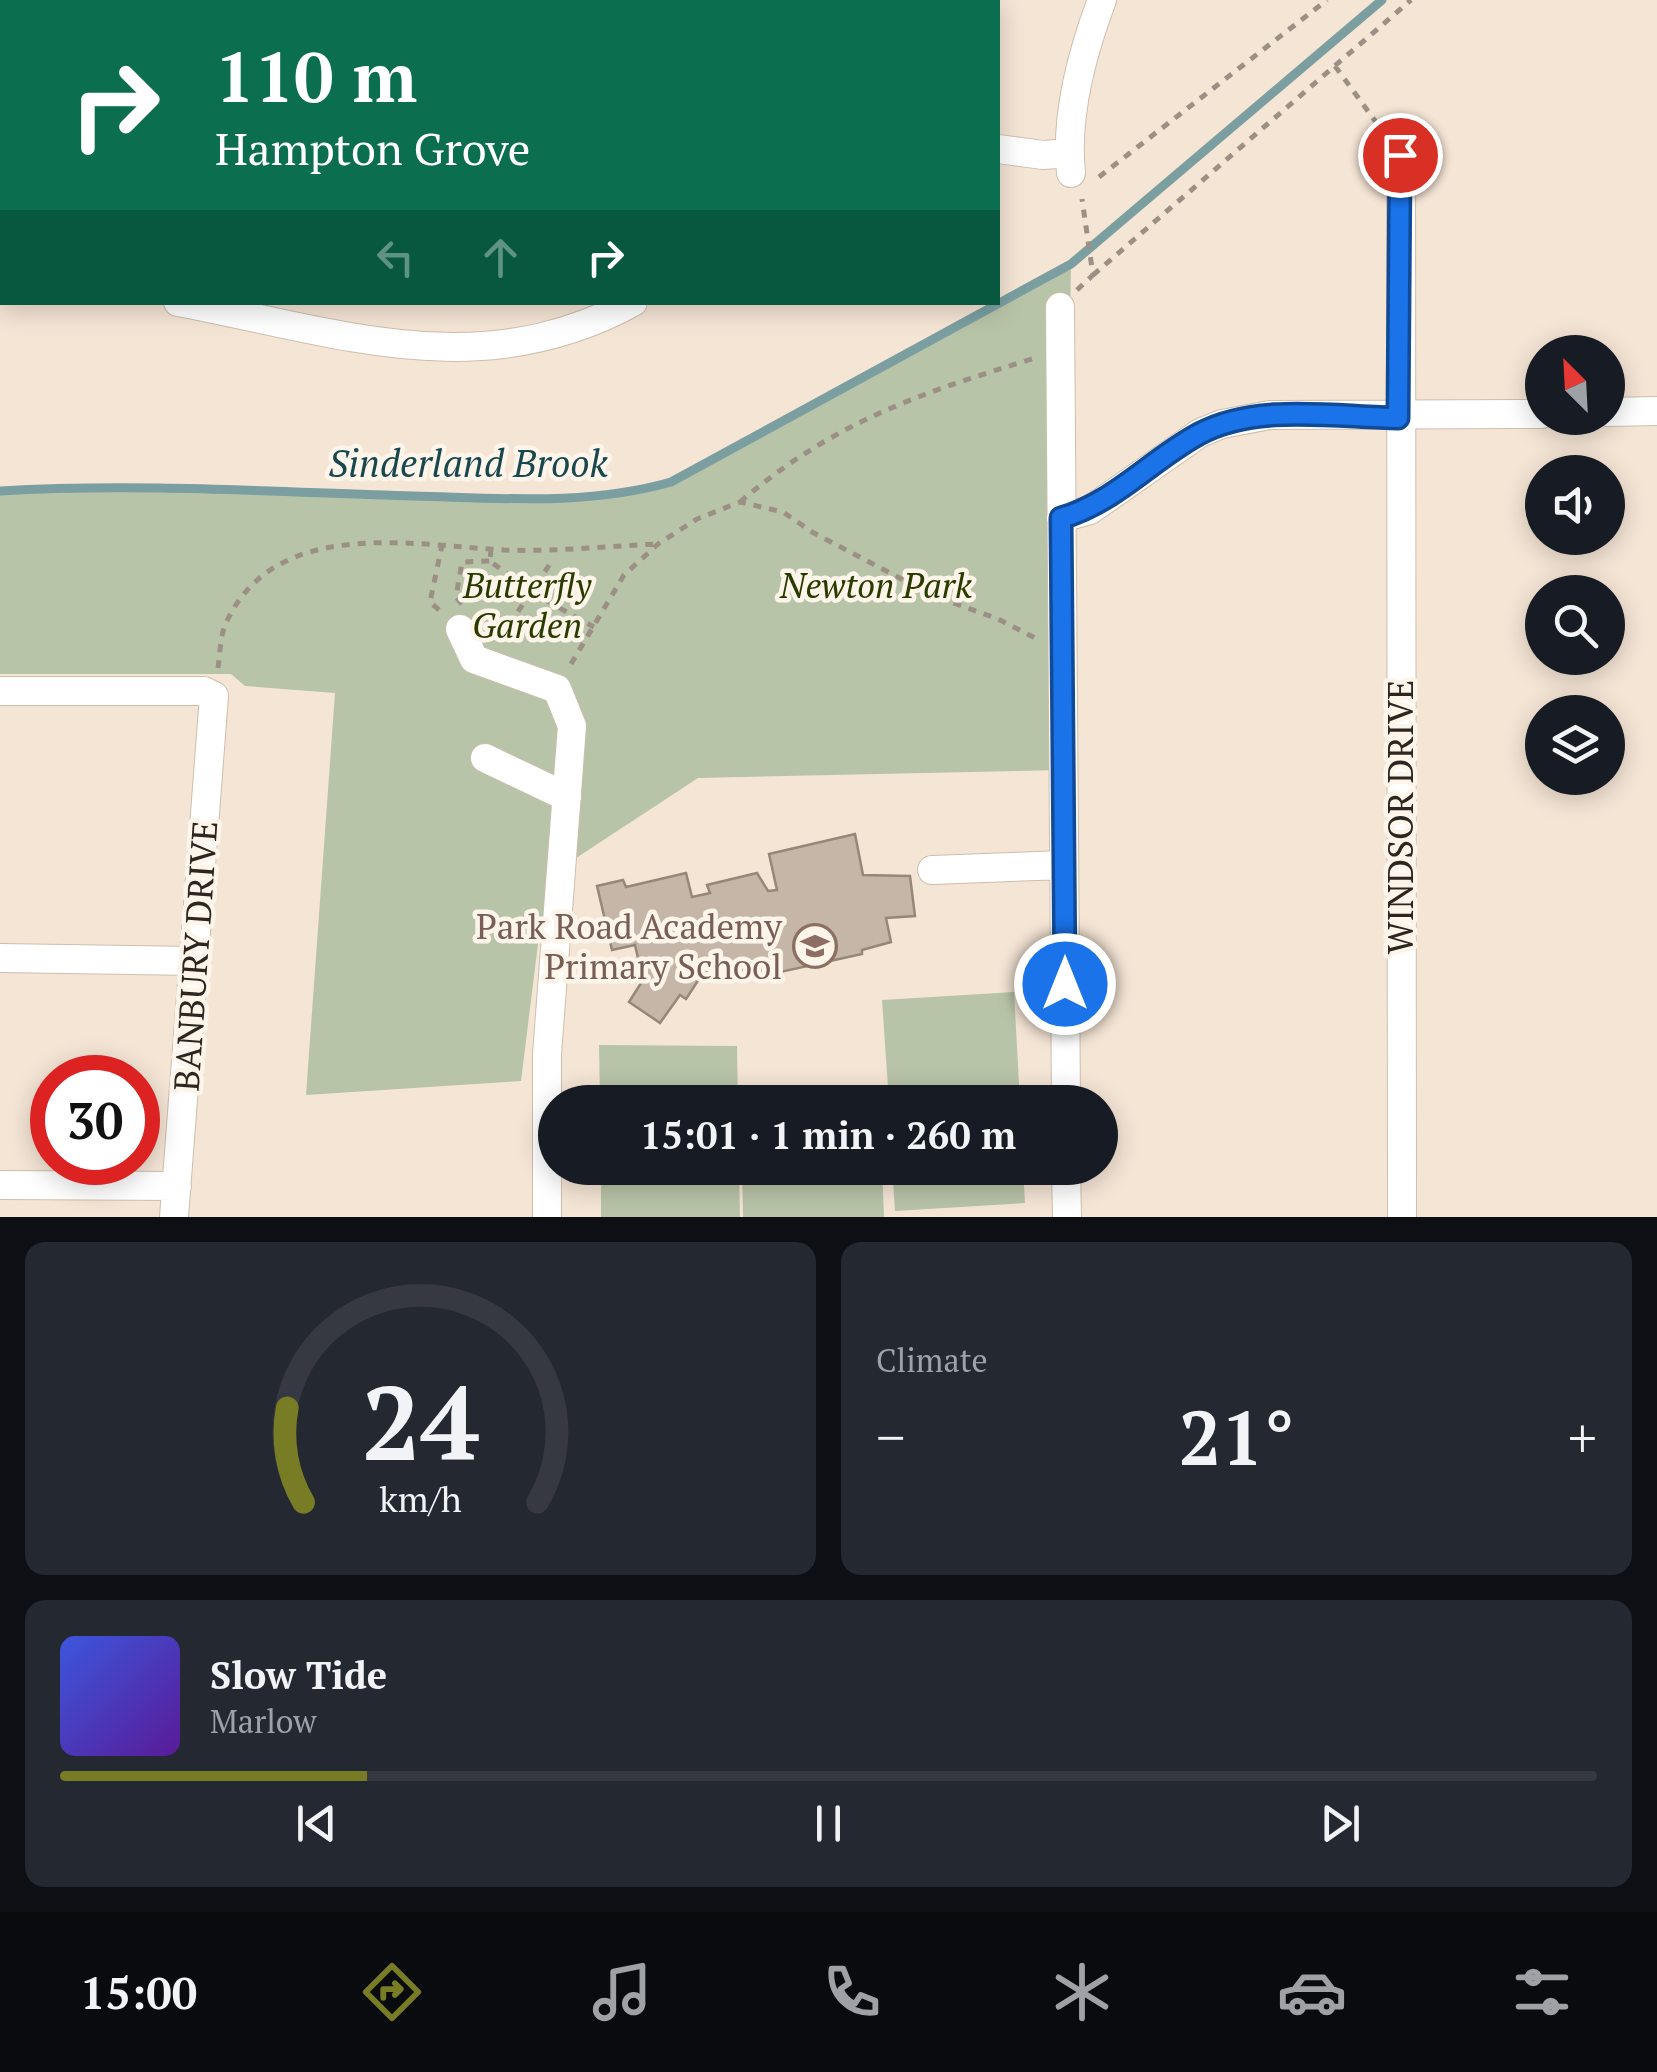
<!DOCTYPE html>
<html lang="en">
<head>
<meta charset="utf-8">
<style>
  :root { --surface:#171b24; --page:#242831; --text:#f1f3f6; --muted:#9ea1a6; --line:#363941; --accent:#777c25 }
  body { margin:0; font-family:"PT Serif",serif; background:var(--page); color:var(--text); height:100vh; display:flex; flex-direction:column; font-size:38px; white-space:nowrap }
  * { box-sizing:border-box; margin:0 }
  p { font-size:32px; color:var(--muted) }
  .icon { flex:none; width:55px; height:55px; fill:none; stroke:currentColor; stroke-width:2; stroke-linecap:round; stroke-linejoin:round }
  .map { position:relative; height:1217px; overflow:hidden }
  .side { display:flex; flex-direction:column; gap:25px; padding:25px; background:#0d0f14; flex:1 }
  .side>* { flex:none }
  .hud { position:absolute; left:0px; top:0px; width:1000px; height:305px; box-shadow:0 5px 25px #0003; background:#0b6e4f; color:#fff; overflow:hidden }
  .needle { width:65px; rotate:336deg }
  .fabs { position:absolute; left:1525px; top:335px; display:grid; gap:20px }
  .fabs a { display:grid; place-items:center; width:100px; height:100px; border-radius:50%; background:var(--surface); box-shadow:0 5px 25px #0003; font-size:50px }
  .speed { position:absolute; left:30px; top:1055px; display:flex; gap:20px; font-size:50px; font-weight:700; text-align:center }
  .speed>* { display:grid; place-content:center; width:130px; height:130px; border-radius:50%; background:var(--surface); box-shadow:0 5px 25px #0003; line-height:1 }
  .speed .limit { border:15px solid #d22; background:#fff; color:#111 }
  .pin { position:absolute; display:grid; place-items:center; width:85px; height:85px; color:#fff; margin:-42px; border:5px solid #fff; border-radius:50%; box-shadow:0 2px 10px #0007 }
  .me { position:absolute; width:110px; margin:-55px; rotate:0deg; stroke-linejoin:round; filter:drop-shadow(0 0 8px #0008) }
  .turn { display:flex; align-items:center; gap:35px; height:210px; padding:0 50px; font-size:45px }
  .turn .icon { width:130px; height:130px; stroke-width:2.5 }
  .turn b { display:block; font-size:70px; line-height:85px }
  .lanes { display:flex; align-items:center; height:95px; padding:0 50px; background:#0003; justify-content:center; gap:50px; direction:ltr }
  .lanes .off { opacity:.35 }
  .big { font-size:75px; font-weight:800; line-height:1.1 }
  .side .widget { flex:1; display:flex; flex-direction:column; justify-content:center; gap:15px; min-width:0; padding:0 35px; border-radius:20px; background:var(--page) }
  .side .dial { align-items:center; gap:0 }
  .dial svg { height:260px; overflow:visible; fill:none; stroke:var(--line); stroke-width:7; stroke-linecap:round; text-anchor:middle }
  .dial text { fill:var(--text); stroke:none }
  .song { display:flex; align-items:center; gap:30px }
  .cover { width:120px; height:120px; border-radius:15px; background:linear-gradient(135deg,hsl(230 70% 55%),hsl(270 70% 35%)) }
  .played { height:10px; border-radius:5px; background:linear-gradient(90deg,var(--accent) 20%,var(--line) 20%) }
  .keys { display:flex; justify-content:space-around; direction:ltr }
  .heat { display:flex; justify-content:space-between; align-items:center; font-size:55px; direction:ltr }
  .side .tiles { flex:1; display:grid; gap:25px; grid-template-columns:1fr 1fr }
  .widget:last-child { grid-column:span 2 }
  .trip { position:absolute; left:538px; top:1085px; width:580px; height:100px; border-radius:50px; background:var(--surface); box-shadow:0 5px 25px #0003; font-weight:800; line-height:100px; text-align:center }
  .tab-bar { display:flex; height:160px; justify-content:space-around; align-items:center; background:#090b0e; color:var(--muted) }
  .tab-bar .icon { width:70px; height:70px }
  .tab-bar .selected { color:var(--accent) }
  .tab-bar b { font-size:45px; color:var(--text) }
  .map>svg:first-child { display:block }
</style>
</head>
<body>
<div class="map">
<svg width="1657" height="1217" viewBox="0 0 1657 1217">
  <rect width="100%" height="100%" fill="#f5e5d5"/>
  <path fill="#b8c4a8" d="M1071,264l-8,506 -365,8 -131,86 -11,56h-15l-20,161 -215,14 29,-402 -90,-7 -14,-12h-231v-183c137,-8 275,1 413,5 86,2 174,10 258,-14z
    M1014,992l6,110h-131l-7,-102z
    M599,1045l138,1 1,56h-138z
    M601,1168h138l1,49h-139z
    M742,1168h140l2,49h-141z
    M892,1168h131l2,35 -130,8z"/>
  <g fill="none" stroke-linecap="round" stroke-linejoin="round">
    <path stroke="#7b9fa1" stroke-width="9" d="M0,491c137,-8 275,1 413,5 86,2 174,10 258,-14l400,-218 311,-264"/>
  </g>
  <path fill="#c5b6a7" stroke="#968879" stroke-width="2.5" d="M855,834l8,41 47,1 5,40 -29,2 5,24 -29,8v4l-100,22 -2,-7 -57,4 -17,26 -6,-4 -20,28 -31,-21 14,-22 -8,-35 -23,5 -15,-64 26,-6 3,7 60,-14 6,24 18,-4 -3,-8 50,-12 11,18 9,-1 -8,-36z"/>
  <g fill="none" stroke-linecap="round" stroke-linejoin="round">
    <g stroke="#cdbeae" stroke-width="30">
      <path id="minor" d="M530,2l1,-2
        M822,2l1,-2
        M998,149l45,6 26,-2
        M1401,155l1,1062
        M1071,173c-6,-57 11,-120 31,-173
        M0,270h2
        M178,302c160,30 302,84 455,0
        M1060,307l6,795
        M1608,412l49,-1
        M1061,518l29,-8 110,-77 22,-9 48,-9 272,-1
        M460,629l14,30 83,30 15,37 -25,328v163
        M0,691h204l10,5 -40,521
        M485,758l82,39
        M932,870l132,-5
        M0,958l195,3
        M1066,1168l1,49
        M0,1185l177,1"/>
    </g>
    <path stroke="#9c9085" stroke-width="5" stroke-dasharray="8 8" stroke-linecap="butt" d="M1335,66l49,67
      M1099,177l228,-177
      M1093,275l318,-275
      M1077,290l16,-15 -11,-76
      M740,502c93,-80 181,-109 295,-144
      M491,549l-1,12 41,31 63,35
      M462,604l-6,-7 6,-35 28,-1
      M439,610l-9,-8 12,-57
      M500,638l50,-74
      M571,664l53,-89 34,-31 39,-25 43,-17 43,10 29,20 120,63 66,24 37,19
      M218,668c2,-14 2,-32 8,-45 49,-107 186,-78 278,-73 51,2 103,-4 154,-6"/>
    <use href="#minor" stroke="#fff" stroke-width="28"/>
  </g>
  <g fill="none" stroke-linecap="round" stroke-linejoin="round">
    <g stroke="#114b97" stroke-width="25">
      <path id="route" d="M1065,984l-4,-466c53,-15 90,-58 138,-84 57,-31 136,-17 199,-16l2,-263"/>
    </g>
    <use href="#route" stroke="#1a73e8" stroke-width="18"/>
  </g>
  <defs>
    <g id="school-ring" transform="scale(2.25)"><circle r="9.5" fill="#fdf4ea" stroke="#8d6e63" stroke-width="1.5"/><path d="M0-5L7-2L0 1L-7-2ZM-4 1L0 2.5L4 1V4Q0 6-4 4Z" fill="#8d6e63"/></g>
  </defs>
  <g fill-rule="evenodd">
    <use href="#school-ring" x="815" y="946"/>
  </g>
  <g text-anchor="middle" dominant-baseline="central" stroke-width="9" stroke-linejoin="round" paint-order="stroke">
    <g font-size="35" font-style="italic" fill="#2a3b00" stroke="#fdf4ea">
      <text x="527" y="585">Butterfly<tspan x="527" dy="40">Garden</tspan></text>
      <text x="876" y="585">Newton Park</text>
    </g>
    <g font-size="35" fill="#2c2620" stroke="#fdf4ea">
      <text transform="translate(1400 817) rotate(-90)">WINDSOR DRIVE</text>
      <text transform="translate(195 956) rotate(-86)">BANBURY DRIVE</text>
    </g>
    <g font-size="35" fill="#785e54" stroke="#fdf4ea" text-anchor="end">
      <text x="782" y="926">Park Road Academy<tspan x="782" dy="40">Primary School</tspan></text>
    </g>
    <g font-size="38" font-style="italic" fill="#18484d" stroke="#fdf4ea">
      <text x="468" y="463">Sinderland Brook</text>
    </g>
  </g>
</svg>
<div class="fabs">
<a><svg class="needle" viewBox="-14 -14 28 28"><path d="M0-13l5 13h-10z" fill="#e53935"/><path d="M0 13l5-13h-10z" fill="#9ea1a6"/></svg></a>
<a><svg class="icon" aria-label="sound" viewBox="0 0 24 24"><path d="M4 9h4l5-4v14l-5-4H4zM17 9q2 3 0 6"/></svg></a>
<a><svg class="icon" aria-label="search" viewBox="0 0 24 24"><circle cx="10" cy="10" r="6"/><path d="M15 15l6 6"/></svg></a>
<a><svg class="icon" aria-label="layers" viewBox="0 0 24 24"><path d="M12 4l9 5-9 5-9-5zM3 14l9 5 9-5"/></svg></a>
</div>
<div class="speed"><div class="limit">30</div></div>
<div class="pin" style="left:1400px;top:155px;background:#d93025"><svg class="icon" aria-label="arrive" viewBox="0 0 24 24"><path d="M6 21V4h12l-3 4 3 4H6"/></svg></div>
<svg class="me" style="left:1065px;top:984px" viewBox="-20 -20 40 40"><circle r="17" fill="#1a73e8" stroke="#fff" stroke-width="3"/><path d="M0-11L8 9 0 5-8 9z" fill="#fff"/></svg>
<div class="trip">15:01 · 1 min · 260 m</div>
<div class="hud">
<div class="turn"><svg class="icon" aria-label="right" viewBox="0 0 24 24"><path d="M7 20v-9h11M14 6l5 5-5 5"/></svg><div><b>110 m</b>Hampton Grove</div></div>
<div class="lanes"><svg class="icon off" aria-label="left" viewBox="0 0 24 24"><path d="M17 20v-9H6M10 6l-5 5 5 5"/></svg><svg class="icon off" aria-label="ahead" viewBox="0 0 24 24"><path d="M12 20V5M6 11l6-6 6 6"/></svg><svg class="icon" aria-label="right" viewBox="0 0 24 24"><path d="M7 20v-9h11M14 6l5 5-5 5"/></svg></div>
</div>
</div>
<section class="side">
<div class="tiles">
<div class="widget dial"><svg viewBox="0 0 100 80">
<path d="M14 69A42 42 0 1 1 86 69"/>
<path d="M14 69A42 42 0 0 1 9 40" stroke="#777c25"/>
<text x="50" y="56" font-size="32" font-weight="700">24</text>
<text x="50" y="72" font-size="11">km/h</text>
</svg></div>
<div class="widget"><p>Climate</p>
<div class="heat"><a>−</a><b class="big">21°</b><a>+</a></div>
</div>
<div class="widget">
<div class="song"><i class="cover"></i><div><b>Slow Tide</b><p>Marlow</p></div></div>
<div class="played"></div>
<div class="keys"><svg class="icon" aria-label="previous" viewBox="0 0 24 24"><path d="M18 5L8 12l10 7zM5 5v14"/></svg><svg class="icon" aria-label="pause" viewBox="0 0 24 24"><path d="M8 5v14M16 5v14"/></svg><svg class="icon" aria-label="next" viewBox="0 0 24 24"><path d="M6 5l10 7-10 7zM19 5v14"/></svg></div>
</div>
</div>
</section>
<nav class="tab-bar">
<b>15:00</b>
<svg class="icon selected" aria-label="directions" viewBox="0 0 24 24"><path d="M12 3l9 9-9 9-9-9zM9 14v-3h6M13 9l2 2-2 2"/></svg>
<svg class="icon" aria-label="music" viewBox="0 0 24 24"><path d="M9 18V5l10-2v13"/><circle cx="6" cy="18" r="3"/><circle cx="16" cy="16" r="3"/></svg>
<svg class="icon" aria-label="phone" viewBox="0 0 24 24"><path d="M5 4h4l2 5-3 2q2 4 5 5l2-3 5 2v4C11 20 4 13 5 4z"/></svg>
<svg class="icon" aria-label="climate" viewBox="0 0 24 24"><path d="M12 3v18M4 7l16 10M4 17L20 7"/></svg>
<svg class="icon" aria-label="car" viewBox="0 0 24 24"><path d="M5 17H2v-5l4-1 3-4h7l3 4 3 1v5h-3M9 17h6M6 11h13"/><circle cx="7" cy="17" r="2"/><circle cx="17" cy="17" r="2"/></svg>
<svg class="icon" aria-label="filters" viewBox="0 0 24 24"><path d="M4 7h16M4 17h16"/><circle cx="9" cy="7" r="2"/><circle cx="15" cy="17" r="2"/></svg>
</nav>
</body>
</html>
